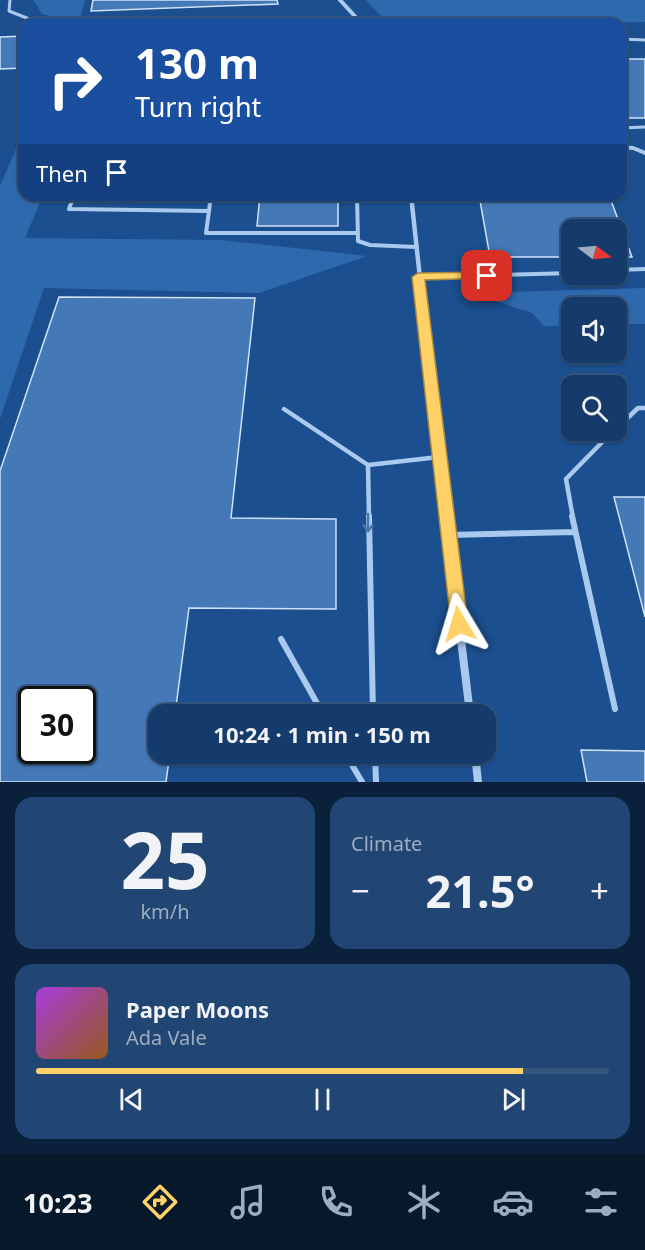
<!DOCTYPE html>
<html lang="en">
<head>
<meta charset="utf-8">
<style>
  :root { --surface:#143b6b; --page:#214673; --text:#f1f3f6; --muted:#9dadc1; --line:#33557e; --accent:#ffd166 }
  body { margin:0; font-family:"Noto Sans",sans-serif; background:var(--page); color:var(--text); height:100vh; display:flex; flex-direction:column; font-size:22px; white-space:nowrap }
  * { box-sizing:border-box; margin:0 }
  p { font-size:20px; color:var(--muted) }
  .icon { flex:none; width:33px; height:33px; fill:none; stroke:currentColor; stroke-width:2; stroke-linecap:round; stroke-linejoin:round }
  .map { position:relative; height:782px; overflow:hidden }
  .drawer { display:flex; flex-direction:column; gap:15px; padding:15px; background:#0b203b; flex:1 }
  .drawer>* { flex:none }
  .hud { position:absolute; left:18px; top:18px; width:609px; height:183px; border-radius:18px; box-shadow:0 2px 4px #0004,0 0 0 2px var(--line); background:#1a4fa0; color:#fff; overflow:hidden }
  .needle { width:39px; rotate:106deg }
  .buttons { position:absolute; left:561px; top:219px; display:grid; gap:12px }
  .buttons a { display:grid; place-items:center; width:66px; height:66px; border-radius:12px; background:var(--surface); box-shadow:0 2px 4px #0004,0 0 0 2px var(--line); font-size:30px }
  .speed { position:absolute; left:18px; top:686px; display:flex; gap:12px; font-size:30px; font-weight:700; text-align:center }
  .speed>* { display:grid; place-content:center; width:78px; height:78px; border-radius:50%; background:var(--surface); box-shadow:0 2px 4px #0004,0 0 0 2px var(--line); line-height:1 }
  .speed .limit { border:3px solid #111; border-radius:9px; background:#fff; color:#111 }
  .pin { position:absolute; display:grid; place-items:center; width:51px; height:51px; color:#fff; margin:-26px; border-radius:12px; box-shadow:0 3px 9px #0006 }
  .me { position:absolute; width:66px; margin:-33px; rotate:353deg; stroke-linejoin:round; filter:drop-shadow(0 0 4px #0008) }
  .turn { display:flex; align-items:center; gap:21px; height:126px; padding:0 18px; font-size:27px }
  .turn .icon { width:78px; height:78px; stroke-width:2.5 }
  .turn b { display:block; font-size:42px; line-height:51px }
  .then { display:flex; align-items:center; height:57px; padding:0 18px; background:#0003; gap:12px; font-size:22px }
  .big { font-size:45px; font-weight:700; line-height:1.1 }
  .drawer .widget { flex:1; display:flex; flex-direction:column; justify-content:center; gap:9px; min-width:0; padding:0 21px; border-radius:18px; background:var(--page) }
  .drawer .dial { align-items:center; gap:0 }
  .dial b { font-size:78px; line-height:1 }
  .song { display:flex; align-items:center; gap:18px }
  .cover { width:72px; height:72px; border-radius:9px; background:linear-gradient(135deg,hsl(280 70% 55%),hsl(30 70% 35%)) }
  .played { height:6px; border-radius:3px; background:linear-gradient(90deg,var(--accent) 85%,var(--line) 85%) }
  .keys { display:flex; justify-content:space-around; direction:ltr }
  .heat { display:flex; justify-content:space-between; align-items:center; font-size:33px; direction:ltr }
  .drawer .tiles { flex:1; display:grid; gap:15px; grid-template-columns:1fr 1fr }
  .widget:last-child { grid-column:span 2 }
  .trip { position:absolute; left:148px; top:704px; width:348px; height:60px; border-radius:18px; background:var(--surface); box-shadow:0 2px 4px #0004,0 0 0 2px var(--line); font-weight:700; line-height:60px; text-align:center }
  .dock { display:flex; height:96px; justify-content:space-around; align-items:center; background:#08182b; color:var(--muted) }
  .dock .icon { width:42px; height:42px }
  .dock .on { color:var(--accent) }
  .dock b { font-size:27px; color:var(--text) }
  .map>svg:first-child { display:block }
</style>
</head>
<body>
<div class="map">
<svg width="645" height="782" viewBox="0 0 645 782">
  <rect width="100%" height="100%" fill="#1b4f8f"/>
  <path fill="#2e69ad" d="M33,0h52l-6,23 -37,-9z
    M366,0h279v22l-257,2z
    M24,130v65h19l-18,43 196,2 146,16 -108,37 -215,-5 -44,131v-233z
    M645,288v36h-28l-1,-16h-44l-1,18h-27l-12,-13 -61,-20z"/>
  <path fill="#4478b7" stroke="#cfe3fa" stroke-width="1.5" fill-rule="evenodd" d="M93,0h184l1,4 -187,7z
    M24,36v32l-24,1v-32z
    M621,59h24v59h-24z
    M260,195h78v31h-81z
    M479,195h130l23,62h-16v-27h-44v27h-82z
    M59,297l196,1 -24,220 105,1v90l-147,-1 -14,106h-16v39h11l-4,29h-166v-311zM32,699h50v51h-50z
    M614,497h31v120z
    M581,750l64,1v31h-58z"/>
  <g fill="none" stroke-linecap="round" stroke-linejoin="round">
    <path stroke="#a9c9ee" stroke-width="3" d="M10,0l-1,11 33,13
      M183,24l173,-5
      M621,39l24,1
      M621,128l24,-1"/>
    <path stroke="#a9c9ee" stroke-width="4" d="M621,147l12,1 12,5
      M74,195l-5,14 140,2 2,-16
      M357,195l1,46 12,4 46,2
      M209,211l-3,22h152
      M616,270l29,-1
      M418,277l154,-4"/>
    <path stroke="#a9c9ee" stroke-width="4.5" d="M284,409l84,56 71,-8
      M616,429l22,-21h7
      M368,465l1,53
      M573,518l-7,-39 48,-49"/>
    <path stroke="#a9c9ee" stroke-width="6" d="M369,516l4,198
      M572,516l43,193
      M449,535l126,-3
      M281,639l42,75
      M345,753l17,29
      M375,753l1,29"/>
    <path stroke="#a9c9ee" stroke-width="4" d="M340,0l22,24"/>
    <path stroke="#a9c9ee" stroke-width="4.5" d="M411,195l12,111"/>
    <path stroke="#a9c9ee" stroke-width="6" d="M423,305l23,213"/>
    <path stroke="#a9c9ee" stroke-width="8" d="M446,516l24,198
      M475,753l3,29"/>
  </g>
  <defs><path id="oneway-shaft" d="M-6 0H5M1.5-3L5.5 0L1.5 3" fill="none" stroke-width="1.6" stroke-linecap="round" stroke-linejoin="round" transform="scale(1.5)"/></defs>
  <use stroke="#4674ac" href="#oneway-shaft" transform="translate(368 523) rotate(90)"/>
  <path fill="#ffd166" stroke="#a68842" stroke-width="1.5" d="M487,272l6,4 -2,2 -66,2 43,344 -3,6 -6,2 -6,-2 -2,-6 -39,-347 6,-4z"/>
</svg>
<div class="buttons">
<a><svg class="needle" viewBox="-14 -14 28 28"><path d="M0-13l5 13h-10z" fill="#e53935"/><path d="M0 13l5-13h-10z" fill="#9dadc1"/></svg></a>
<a><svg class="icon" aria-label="sound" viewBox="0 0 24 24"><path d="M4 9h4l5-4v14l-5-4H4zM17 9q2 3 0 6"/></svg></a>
<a><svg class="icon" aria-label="search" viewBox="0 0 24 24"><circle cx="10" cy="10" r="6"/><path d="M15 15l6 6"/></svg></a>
</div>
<div class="speed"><div class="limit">30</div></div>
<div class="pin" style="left:487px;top:276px;background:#d93025"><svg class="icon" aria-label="arrive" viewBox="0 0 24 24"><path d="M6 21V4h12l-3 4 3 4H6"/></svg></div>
<svg class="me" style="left:459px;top:624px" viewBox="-20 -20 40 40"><path d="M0-17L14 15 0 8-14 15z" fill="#ffd166" stroke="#fff" stroke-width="4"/></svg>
<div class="trip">10:24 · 1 min · 150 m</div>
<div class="hud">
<div class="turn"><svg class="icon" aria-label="right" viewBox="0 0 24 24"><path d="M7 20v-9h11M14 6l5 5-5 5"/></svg><div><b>130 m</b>Turn right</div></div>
<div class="then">Then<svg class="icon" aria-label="arrive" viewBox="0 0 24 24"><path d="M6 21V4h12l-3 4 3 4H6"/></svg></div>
</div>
</div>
<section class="drawer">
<div class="tiles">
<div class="widget dial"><b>25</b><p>km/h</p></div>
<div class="widget"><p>Climate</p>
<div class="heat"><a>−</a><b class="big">21.5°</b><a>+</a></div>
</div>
<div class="widget">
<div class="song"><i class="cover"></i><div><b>Paper Moons</b><p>Ada Vale</p></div></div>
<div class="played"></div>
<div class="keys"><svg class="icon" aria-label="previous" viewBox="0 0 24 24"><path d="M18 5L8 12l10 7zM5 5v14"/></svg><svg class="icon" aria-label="pause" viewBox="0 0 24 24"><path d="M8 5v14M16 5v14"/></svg><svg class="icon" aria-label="next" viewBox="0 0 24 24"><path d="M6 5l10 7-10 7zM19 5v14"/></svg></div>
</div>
</div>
</section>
<nav class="dock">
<b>10:23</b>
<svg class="icon on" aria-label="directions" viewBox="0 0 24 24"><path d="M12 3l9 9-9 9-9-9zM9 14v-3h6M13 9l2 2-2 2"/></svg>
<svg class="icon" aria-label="music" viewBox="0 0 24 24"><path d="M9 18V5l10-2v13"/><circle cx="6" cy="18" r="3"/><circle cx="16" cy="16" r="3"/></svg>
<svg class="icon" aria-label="phone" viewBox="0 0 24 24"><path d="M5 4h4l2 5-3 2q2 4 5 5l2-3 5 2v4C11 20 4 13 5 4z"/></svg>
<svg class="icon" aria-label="climate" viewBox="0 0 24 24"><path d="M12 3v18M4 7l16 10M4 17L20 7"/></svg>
<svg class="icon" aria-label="car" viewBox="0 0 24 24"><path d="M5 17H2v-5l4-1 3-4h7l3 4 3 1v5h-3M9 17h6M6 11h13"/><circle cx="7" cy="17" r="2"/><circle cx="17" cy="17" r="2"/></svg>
<svg class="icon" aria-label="filters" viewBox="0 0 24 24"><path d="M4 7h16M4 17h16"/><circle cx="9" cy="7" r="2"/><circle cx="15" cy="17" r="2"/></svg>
</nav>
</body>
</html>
